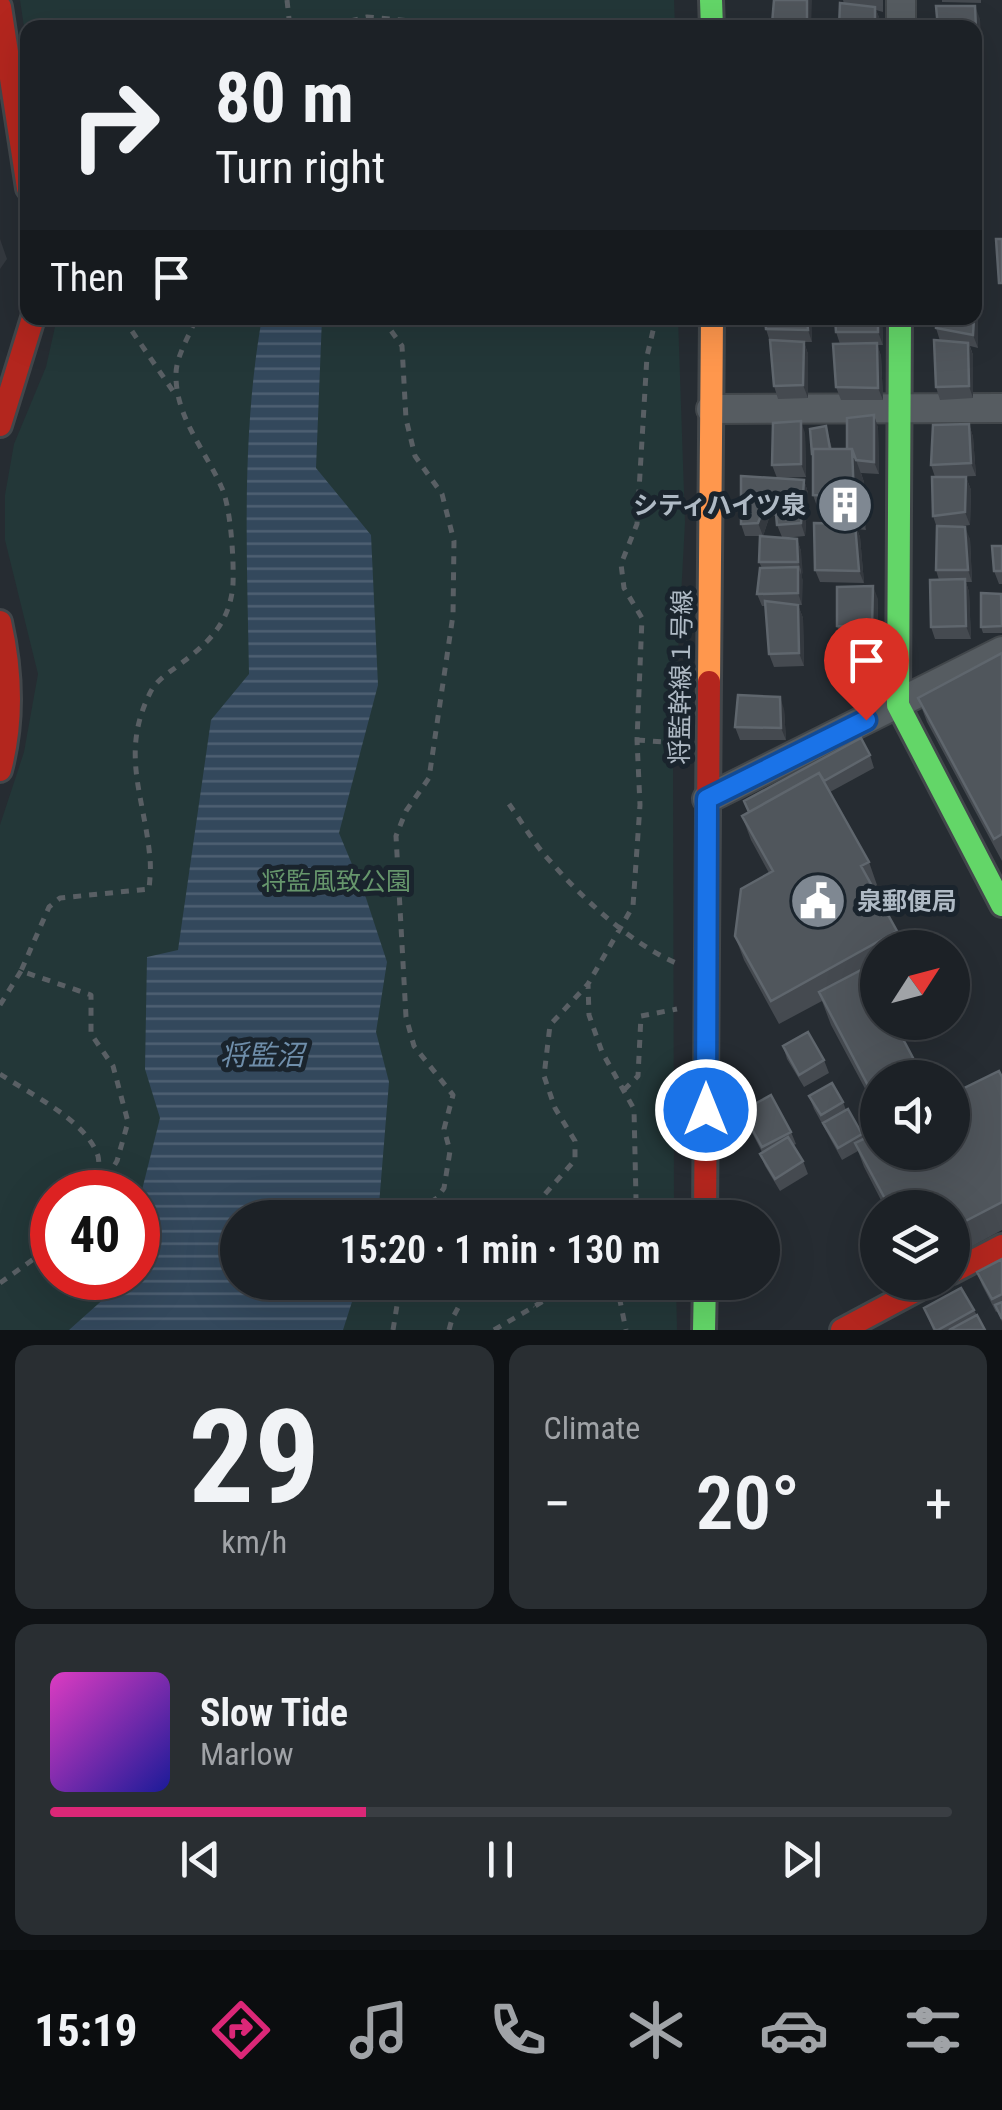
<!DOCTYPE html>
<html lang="en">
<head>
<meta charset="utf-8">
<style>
  :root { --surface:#1c2126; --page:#292e32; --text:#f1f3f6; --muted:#a0a3a7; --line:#3a3e43; --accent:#db2777 }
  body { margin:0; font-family:"Roboto Condensed","Noto Sans JP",sans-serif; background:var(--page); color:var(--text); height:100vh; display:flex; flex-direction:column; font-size:38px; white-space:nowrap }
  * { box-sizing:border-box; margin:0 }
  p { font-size:32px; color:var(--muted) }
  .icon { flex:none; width:55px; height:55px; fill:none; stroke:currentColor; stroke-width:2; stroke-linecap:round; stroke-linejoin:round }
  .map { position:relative; height:1330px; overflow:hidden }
  .drawer { display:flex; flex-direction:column; gap:15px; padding:15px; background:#0f1215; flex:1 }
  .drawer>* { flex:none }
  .banner { position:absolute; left:20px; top:20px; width:962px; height:305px; border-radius:20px; box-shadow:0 10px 40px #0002,0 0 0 2px var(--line); background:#1c2126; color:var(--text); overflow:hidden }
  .needle { width:65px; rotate:54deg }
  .controls { position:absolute; left:860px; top:930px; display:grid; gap:20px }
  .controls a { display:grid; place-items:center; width:110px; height:110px; border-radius:50%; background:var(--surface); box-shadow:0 10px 40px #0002,0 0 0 2px var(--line); font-size:50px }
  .speed { position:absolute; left:30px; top:1170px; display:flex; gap:20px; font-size:50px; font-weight:700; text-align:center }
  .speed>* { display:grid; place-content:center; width:130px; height:130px; border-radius:50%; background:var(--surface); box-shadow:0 10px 40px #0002,0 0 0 2px var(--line); line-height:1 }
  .speed .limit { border:15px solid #d22; background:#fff; color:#111 }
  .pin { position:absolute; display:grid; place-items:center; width:85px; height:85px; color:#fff; margin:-102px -42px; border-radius:50% 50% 50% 0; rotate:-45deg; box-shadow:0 0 10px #0007 }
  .pin .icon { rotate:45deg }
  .me { position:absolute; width:110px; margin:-55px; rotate:0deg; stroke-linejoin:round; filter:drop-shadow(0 0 8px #0008) }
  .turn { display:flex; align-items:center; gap:35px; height:210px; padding:0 30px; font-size:45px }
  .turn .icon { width:130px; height:130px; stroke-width:2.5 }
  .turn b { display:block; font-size:70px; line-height:85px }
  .then { display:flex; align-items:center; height:95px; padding:0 30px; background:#0003; gap:20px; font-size:38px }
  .big { font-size:75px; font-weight:600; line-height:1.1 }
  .drawer .tile { flex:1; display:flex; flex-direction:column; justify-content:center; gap:15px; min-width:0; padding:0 35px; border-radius:20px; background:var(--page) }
  .drawer .dial { align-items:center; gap:0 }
  .dial b { font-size:130px; line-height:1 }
  .song { display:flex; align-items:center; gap:30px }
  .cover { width:120px; height:120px; border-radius:15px; background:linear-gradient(135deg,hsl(310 70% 55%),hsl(240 70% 35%)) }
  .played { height:10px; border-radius:5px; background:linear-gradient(90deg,var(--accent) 35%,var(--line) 35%) }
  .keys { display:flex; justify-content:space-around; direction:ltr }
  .heat { display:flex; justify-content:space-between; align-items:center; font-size:55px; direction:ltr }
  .drawer .tiles { flex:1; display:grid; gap:15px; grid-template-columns:1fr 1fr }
  .tile:last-child { grid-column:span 2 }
  .trip { position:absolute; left:220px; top:1200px; width:560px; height:100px; border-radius:50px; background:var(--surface); box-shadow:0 10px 40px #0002,0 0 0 2px var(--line); font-weight:600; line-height:100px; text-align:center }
  .tabs { display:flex; height:160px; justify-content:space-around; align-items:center; background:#0b0d0f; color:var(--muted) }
  .tabs .icon { width:70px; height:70px }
  .tabs .active { color:var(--accent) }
  .tabs b { font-size:45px; color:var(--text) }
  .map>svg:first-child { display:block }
</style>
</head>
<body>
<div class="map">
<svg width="1002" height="1330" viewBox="0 0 1002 1330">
  <defs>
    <pattern id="water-rules" width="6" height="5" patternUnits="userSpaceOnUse" patternTransform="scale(2.5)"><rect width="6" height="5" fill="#33485c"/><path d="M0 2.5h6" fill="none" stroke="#4e6072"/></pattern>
  </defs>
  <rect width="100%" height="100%" fill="#262c32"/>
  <path fill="#233738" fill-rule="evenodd" d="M20,0h654l1,27 -647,1 -1,19z
    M57,318h621l7,204 -12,224 1,471 -436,1v64l438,1 1,47h-677v-505l24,-73 14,-78 -33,-134v-45l9,-51 32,-77zM52,1192h86v86h-86z"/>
  <path fill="url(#water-rules)" d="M262,318h60l-6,150 55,67 7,150 -39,148 27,65 21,64 -11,70 13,50 -11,135 -140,1v64l120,1 -15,47h-274l48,-43 3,-9h18v-72l22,-88 -15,-49 2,-112 31,-7 33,-230 38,-46c-2,-119 -8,-239 13,-356z"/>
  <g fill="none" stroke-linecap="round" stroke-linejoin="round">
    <g stroke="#42474b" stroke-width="32">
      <path id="street" d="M901,28v-28
        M711,409l291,-1
        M707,799l295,-148"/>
    </g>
    <g stroke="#42474b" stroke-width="28">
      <path id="fast" d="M711,0l1,28
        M900,318l-2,387 104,200
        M704,1330l1,-48"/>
    </g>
    <g stroke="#42474b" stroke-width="28">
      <path id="slow" d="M709,682l3,-364"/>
    </g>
    <g stroke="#42474b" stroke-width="28">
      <path id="jam" d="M0,7l28,181
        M0,425l33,-107
        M0,622c11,49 13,99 0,148
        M705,1218l4,-536
        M952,1272l50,-26
        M842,1330l90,-48"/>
    </g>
    <path stroke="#595f64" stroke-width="5" stroke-dasharray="8 8" stroke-linecap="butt" d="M287,0l3,28
      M124,28l81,-7 27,7
      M319,28l48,-11 126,11
      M123,318l52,76
      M382,318l20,28 4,73 9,37 27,38 12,47 -1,74 -24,163 -23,33 -10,25 10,181 8,29 39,49 -9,34 6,22 -6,37 -7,10 -31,20
      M637,740l42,3
      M509,804c13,18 25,40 41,57 33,38 80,82 126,102
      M0,1005l21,-34
      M0,1074c30,20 86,46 98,82 2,9 0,23 1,32
      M624,1090l14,-14 3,-60 36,-7
      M98,1192l19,-31 11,-39 -15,-56 -22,-32v-39l-70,-24 28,-64 11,-9 89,-9c1,-10 2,-21 1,-30 -5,-61 -30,-104 -1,-164 5,-12 16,-20 26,-27 31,-23 55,-43 58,-84 1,-23 -2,-78 -12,-98 -16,-36 -46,-70 -45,-112 0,-18 14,-39 20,-56
      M524,1218l51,-58v-19l-20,-33 -11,-32 6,-51 38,-41
      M633,1218l3,-19 -2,-90 -32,-57 -13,-37 -1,-31 45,-78 7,-101 -3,-65 5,-122 -18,-30 -3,-24 16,-40 10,-168 9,-38
      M513,1282l22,24
      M606,1282l13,3
      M620,1282l-2,9 8,39
      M0,1283l52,-37
      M393,1330l6,-37 -4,-11
      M449,1330l3,-11 20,-37
      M494,1330l70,-41 29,-7"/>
    <use href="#street" stroke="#565c61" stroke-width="28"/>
    <use href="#fast" stroke="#63d668" stroke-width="22"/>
    <use href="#slow" stroke="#ff974d" stroke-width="22"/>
    <use href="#jam" stroke="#b3261e" stroke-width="22"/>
  </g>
  <path fill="#454a50" d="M843,0h40v12l-7,-2 4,10v8h-41l5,-24z
    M942,0h39v3l-39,-1z
    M980,19l1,47 -6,-1v-37z
    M975,292l3,9v47l-8,-2 3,9v43l-33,2 -4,-13 4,-46 -4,-13 39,-10z
    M811,318l1,24h-8l4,12v44l-30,1 -4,-13 -4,-44 -4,-13z
    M835,318h47l1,27h-6l4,11 2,44h-42l-5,-13 4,-43 -4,-12z
    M874,415l4,13 1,46 -18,-1 3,9 2,48 -9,-1 3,8 4,46 -44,-1 -5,-12 8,-47 -10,-28 -1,-41 14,-28 6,23h15z
    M969,424l4,13 3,39 -29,1h19l5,13 -1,35 -15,2 15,12 2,43h-6l3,10 2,47h-36l-4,-12 8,-47 -3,-10 1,-42 -4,-12 2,-39 -4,-12z
    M805,433l1,44 -29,1 -5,-13z
    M741,476l63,4 4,13 -3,43 -22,2 14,1 4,12 1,54h-4l5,13 1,48 -30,1 -5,-13 -4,-48h-3l-5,-12 5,-26 -3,-6 23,-25 -5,-12 -1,-9 -6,-1 -7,21h-18l-4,-12z
    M1002,546v38h-3l-5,-13z
    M1002,597v36h-19l-2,-6z
    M878,599l-1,41h-7l2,6v45l-27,-4 -4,-13 -2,-42 -2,-6z
    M1002,653v208l-75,-139 -9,-24z
    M784,709l2,31h-46l-5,-13z
    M870,755l4,13 -44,24 39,70 8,23 -4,3 24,43 6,17h-25v22l-9,5 53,103h-44v35l-47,-88 -9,-24 -43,23 -35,-64 -9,-24 34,-63 -18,-33 -9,-24 6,-4 -4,-11z
    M783,1046l41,14 5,13 -25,14 -17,-28z
    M1002,1077v153l-50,27v-49h-67l-21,-41 -6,-16 -16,9 -28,-51 -5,-13 34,6 3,8 18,29z
    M742,1111l49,21 5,12 -2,1 9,16 5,13 -28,17 -15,-25 -5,-12 2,-2 -15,-29z
    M1002,1259v63l-4,-11 -2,1 -14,-27 -5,-13z
    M924,1308l50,2 11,20h-52z"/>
  <path fill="#34393f" d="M807,0h5l-1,28h-4z
    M975,6l5,13 1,47 -4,-13z
    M875,7l5,13v8h-5z
    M0,239l7,20 -7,10z
    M976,239l4,13 -4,36 -1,-3z
    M975,292l3,9v47l-5,-13z
    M807,318h4l1,24 -4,-12z
    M878,318h4l1,27 -5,-13z
    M804,342l4,12v44l-5,-13z
    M877,343l4,13 2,44 -5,-12z
    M968,343l5,12v43l-4,-12z
    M874,415l4,13 1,46 -5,-12z
    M801,421l4,12 1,44 -5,-13z
    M969,424l4,13 3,39 -5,-13z
    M852,449l12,33 2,48 -12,-33z
    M966,477l5,13 -1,35 -5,-13z
    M804,480l4,13 -3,43 -4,-13z
    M766,503l4,12 -7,21 -5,-13z
    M855,524l5,13 4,46 -5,-12z
    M965,527l5,12 2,43 -4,-12z
    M797,539l4,12 2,24 -5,-13z
    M798,567l5,13 -1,25 -4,-12z
    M965,579l4,13 2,47 -5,-13z
    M873,586l5,13 -1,41 -5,-12z
    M798,605l5,13 1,48 -5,-13z
    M867,633l5,13v45l-5,-13z
    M780,697l4,12 2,31 -5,-12z"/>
  <path fill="#50565c" stroke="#5f666d" stroke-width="2.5" d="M774,0h33v28l-35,-4z
    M840,3l35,4v21h-36z
    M936,6h39l2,47h-2v-25h-37z
    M996,239h6v44h-3z
    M765,318h42l1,12 -42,-1z
    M835,318h43v14h-42z
    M936,318h38l-1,17 -37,-7z
    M770,340l34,2 -1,43 -29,1z
    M934,340l34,3 1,43 -33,1z
    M877,343l1,45 -42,-1 -3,-43z
    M874,415v47l-18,-2 -4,-11h-5v-31z
    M801,421v43l-29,1 1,-42z
    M969,424l2,39 -40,2 2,-40z
    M826,426l4,23h-17v5h-1l-2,-25z
    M813,449h39l2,48 -41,-2z
    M741,476l63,4 -3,43 -24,2 -2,-22h-9l-8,20 -17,1z
    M932,477h34l-1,35 -32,4z
    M814,523l41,1 4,47 -44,-1z
    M937,526l28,1 3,43h-32z
    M760,536l37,3 1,23h-39z
    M992,546h10v25h-8z
    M798,567v26l-41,1 3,-26z
    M965,579l1,47 -35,1 -1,-47z
    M873,586l-1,42 -35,-2v-39z
    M981,593l20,1 1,32 -21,1z
    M765,601l33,4 1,48 -30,1z
    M837,632l30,1v45l-26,-4z
    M1002,653v181l-8,5 -76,-141z
    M738,695l42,2 1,31 -46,-1z
    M861,738l9,17 -46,26 -5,-8 -70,39 -5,-11z
    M819,773l50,89 -8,4 36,65 -126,70 -36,-65 6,-47 32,-18 -31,-55z
    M865,968l13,23v31h16l27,51 -9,5h-34v17l-4,2 -55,-105z
    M808,1032l16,28 -25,15 -16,-29z
    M999,1071l3,6v125l-50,26v-20h-62l-35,-65 23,-11v20h74v-58z
    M832,1083l11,19 -22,13 -12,-19z
    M771,1095l20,37 -29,15 -20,-36z
    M848,1109l14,25 -24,14 -15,-25z
    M788,1137l15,24 -28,18 -15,-25z
    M1002,1259v35l-10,5 -15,-27z
    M961,1288l13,22 -36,20h-3l-11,-22z
    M1002,1302v17l-7,-14z
    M977,1315l8,15h-36z"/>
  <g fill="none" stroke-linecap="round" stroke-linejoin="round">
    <g stroke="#114b97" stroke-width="25">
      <path id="route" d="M706,1110l1,-311 159,-79"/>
    </g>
    <use href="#route" stroke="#1a73e8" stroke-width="18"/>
  </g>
  <defs>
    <g id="building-disc" transform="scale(2.875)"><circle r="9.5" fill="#7f8892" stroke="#1a242d"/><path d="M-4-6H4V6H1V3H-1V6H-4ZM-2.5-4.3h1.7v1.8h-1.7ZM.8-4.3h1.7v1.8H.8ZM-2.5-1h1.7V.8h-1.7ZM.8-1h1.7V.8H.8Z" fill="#fff"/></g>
    <g id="civic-disc" transform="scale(2.875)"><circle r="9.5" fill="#7f8892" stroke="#1a242d"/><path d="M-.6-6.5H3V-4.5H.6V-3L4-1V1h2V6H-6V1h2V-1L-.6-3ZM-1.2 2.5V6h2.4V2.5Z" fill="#fff"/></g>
  </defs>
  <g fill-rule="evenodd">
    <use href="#building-disc" x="845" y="505"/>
    <use href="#civic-disc" x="818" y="901"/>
  </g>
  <g text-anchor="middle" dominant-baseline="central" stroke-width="10" stroke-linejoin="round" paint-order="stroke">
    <g font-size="25" font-weight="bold" fill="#afbac5" stroke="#1a242d" text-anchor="end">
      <text x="806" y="505">シティハイツ泉</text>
      <text x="857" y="901" text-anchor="start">泉郵便局</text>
    </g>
    <g font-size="25" fill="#afbac5" stroke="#1a242d">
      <text transform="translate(681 677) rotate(-89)">将監幹線１号線</text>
    </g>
    <g font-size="25" fill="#66966c" stroke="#1a242d">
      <text x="336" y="881">将監風致公園</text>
    </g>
    <g font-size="28" font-style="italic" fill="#6f8eaa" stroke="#1a242d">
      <text x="262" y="1055">将監沼</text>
    </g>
  </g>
</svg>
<div class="controls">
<a><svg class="needle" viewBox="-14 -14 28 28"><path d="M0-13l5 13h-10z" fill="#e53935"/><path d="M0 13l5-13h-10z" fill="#a0a3a7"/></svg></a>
<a><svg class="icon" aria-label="sound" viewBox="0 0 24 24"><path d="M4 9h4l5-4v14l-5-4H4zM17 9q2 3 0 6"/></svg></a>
<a><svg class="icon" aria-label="layers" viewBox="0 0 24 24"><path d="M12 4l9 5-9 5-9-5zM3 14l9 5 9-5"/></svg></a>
</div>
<div class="speed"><div class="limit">40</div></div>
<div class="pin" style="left:866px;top:720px;background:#d93025"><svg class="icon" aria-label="arrive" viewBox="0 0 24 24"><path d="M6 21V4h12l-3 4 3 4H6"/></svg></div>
<svg class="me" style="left:706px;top:1110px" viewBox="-20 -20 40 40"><circle r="17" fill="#1a73e8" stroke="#fff" stroke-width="3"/><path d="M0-11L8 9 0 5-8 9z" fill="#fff"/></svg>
<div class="trip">15:20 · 1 min · 130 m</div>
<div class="banner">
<div class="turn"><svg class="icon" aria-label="right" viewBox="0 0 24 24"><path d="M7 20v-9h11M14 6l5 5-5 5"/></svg><div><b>80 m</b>Turn right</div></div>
<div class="then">Then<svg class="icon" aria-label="arrive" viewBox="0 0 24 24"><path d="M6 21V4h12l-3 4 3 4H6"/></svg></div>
</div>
</div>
<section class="drawer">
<div class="tiles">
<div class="tile dial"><b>29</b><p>km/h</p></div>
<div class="tile"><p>Climate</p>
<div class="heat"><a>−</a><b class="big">20°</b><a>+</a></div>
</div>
<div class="tile">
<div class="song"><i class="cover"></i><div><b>Slow Tide</b><p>Marlow</p></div></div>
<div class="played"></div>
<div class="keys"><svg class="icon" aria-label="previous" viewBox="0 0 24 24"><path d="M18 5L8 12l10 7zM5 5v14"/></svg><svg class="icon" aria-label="pause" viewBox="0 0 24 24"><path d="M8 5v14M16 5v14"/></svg><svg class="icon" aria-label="next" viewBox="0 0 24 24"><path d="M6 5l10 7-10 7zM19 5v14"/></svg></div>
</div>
</div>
</section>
<nav class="tabs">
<b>15:19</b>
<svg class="icon active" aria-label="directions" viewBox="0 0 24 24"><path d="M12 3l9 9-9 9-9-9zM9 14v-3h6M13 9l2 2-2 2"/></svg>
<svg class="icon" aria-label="music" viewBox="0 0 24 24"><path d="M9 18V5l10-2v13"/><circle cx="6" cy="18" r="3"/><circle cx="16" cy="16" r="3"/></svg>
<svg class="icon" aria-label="phone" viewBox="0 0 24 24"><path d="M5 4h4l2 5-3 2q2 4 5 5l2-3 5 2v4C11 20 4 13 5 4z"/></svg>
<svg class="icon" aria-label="climate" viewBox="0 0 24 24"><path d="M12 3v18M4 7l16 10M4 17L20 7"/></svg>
<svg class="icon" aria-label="car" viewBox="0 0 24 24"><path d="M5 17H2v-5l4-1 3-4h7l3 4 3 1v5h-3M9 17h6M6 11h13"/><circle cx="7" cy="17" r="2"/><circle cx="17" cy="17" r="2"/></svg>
<svg class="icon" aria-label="filters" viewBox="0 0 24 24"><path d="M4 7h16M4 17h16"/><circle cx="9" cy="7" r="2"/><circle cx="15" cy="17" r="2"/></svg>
</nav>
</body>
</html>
